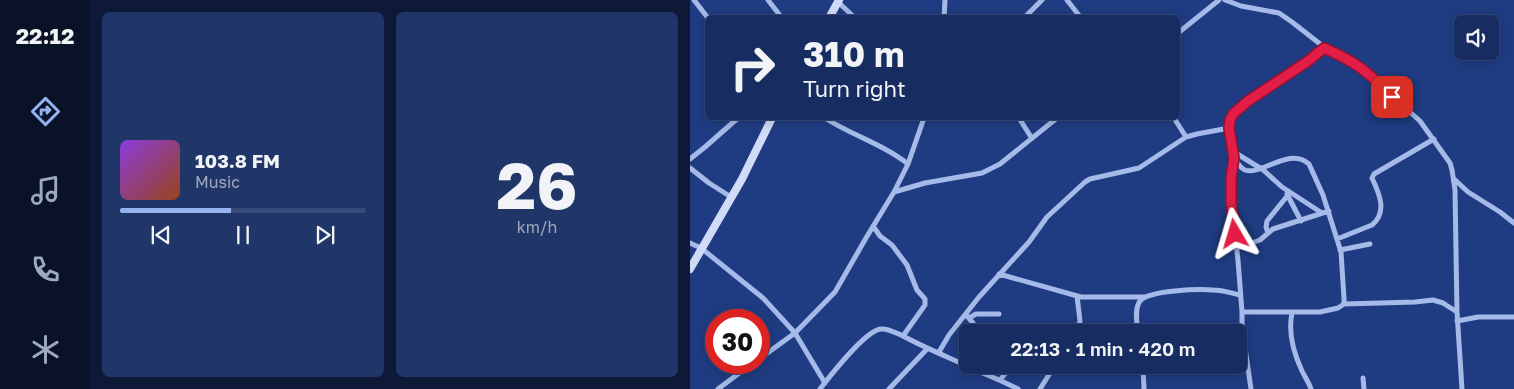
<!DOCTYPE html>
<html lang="en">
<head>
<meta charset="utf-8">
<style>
  :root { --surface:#172d62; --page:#203568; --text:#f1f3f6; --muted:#9ea8be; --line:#364977; --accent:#95b2f1 }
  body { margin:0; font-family:"Golos Text",sans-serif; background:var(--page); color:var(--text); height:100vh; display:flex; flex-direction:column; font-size:19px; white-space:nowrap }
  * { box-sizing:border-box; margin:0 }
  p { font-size:16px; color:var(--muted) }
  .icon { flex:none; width:28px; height:28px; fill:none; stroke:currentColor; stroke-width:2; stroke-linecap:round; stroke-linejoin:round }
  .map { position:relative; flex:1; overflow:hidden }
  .sheet { display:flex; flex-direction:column; gap:12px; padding:12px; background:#0d1936; width:600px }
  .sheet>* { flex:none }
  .banner { position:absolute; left:15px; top:15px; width:475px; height:105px; border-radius:8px; box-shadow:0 2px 12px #0003,0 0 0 1px var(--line); background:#172d62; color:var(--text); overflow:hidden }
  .buttons { position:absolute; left:764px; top:15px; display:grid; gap:10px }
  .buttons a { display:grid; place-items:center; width:45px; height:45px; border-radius:8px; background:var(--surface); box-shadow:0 2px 12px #0003,0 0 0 1px var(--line); font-size:25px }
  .speed { position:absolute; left:15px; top:309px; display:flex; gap:10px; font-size:25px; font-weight:700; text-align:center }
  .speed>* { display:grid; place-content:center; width:65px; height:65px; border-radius:50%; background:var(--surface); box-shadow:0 2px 12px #0003,0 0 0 1px var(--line); line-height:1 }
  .speed .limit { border:8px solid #d22; background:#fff; color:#111 }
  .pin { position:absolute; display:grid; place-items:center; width:42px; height:42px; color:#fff; margin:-21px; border-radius:10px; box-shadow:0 2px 8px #0006 }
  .me { position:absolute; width:55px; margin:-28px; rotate:353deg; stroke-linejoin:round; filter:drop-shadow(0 0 4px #0008) }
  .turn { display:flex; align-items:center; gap:18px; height:105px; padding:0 15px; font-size:22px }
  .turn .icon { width:65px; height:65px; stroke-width:2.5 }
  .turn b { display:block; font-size:35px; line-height:42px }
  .sheet .widget { flex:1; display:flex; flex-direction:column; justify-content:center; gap:8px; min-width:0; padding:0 18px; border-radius:8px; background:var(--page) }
  .sheet .dial { align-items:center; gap:0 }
  .dial b { font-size:65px; line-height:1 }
  .song { display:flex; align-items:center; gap:15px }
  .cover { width:60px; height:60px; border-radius:8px; background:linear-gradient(135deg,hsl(270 70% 55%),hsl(20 70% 35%)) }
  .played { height:5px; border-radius:2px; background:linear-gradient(90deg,var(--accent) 45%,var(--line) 45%) }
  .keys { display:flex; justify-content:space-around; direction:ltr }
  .sheet .tiles { flex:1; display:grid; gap:12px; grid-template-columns:repeat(2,1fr) }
  .trip { position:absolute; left:269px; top:324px; width:288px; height:50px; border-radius:8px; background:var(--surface); box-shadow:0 2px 12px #0003,0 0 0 1px var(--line); font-weight:600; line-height:50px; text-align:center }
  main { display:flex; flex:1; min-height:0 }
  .tabs { display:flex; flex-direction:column; width:90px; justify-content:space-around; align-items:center; background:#091227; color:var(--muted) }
  .tabs .icon { width:35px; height:35px }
  .tabs .on { color:var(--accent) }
  .tabs b { font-size:22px; color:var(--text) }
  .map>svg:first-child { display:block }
</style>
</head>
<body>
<main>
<nav class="tabs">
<b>22:12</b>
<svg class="icon on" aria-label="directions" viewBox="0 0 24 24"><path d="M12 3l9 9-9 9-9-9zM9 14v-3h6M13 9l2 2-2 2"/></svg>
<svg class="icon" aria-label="music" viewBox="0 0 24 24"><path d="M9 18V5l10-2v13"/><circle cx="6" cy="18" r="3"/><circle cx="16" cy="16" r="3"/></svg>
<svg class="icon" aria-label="phone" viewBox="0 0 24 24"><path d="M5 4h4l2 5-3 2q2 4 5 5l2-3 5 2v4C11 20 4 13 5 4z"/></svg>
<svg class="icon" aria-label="climate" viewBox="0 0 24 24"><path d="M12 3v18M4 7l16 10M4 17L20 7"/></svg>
</nav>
<section class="sheet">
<div class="tiles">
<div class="widget">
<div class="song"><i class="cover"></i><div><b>103.8 FM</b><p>Music</p></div></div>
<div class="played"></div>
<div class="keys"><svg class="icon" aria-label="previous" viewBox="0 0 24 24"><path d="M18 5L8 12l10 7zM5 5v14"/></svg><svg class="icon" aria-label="pause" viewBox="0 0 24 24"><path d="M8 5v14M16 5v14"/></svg><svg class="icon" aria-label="next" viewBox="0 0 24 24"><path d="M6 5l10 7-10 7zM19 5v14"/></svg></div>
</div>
<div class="widget dial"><b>26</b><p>km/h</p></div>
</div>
</section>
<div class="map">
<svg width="824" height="389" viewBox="0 0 824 389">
  <rect width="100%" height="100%" fill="#1f3c82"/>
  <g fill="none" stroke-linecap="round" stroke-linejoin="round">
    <path stroke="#a5bae9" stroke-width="5" d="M4,0l14,18
      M78,0l14,18
      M377,0l14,18
      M535,0l16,6 38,7 13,9 32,25 31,16 65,58 30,42 2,7 3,20 2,122 5,77
      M148,2l17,16
      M254,18l1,-18
      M334,18l18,-18
      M488,33l41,-33
      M135,118c26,17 58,26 83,46
      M329,118l12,19
      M484,118l12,19
      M544,152l26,16
      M544,158c3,4 6,10 11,12 16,6 45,-24 64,-6l14,31 18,57 3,46v6l-6,4 -18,4h-78
      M0,159l15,-12 33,-29
      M0,168l19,15 22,14
      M571,168l21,19 40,26
      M764,179l14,13 32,20 14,11
      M204,192l31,-9 57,-10 18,-9 57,-46
      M597,194l14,27
      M578,233l-2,-6 1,-6 21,-26
      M647,239l35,-14c16,-13 7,-32 0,-47l2,-4 60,-35
      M0,243l11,5 62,50 32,35 30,50
      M547,248l23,-8 13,-11 56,-18
      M650,250l30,-6
      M309,274l82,23h64
      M387,296l3,25 -3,11
      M654,304l71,-2 18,-2 10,3 14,9
      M602,313c-4,19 2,41 10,58 3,6 7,12 9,18
      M277,316l6,7 3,8
      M279,318l7,-4h23
      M767,321l21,-4h36
      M321,327l4,5
      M448,332c-1,-8 -4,-23 2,-31 9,-11 59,-12 73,-11 9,0 18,3 27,5
      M213,336c24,13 50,23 75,35 14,6 27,11 40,18
      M249,352l10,-17 30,-38 50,-55 18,-25 38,-35 5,-3 49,-11 47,-31 11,-3 32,-6
      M69,359l36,-26 40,-41 31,-54 28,-46 14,-28 16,-46
      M453,365l1,24
      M673,378l1,11
      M310,380l12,-15
      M28,389l36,-27
      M130,389c10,-13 46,-59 61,-60 7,-1 15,4 22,7l22,-31v-6l-8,-9 -10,-25 -15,-20 -12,-9 -7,-10
      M199,389l38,-40
      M350,389l15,-24
      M561,389l-9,-62v-15l-4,-52 -7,-58v-24l3,-20 -5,-30 1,-8 3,-6 15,-13 60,-40 16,-14"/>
    <path stroke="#d0dbf7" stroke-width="8" d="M139,18l10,-18
      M0,269l52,-90 30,-61"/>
  </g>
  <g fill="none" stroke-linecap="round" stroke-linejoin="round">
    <g stroke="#92132f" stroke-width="12">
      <path id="route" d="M545,234l-4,-32v-24l3,-20 -5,-30 1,-8 3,-6 15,-13 60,-40 16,-13c30,13 45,24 68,49"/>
    </g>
    <use href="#route" stroke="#e11d48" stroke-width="9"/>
  </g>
</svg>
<div class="buttons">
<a><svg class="icon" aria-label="sound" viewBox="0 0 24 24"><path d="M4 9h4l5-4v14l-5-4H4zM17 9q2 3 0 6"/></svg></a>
</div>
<div class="speed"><div class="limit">30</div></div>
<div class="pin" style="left:702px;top:97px;background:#d93025"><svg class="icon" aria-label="arrive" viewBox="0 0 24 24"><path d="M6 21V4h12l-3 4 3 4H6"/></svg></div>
<svg class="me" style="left:545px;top:234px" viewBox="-20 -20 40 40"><path d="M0-17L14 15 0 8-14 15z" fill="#e11d48" stroke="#fff" stroke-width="4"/></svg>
<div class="trip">22:13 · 1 min · 420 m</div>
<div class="banner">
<div class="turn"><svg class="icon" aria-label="right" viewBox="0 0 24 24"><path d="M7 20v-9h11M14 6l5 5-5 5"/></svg><div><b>310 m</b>Turn right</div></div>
</div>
</div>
</main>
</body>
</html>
